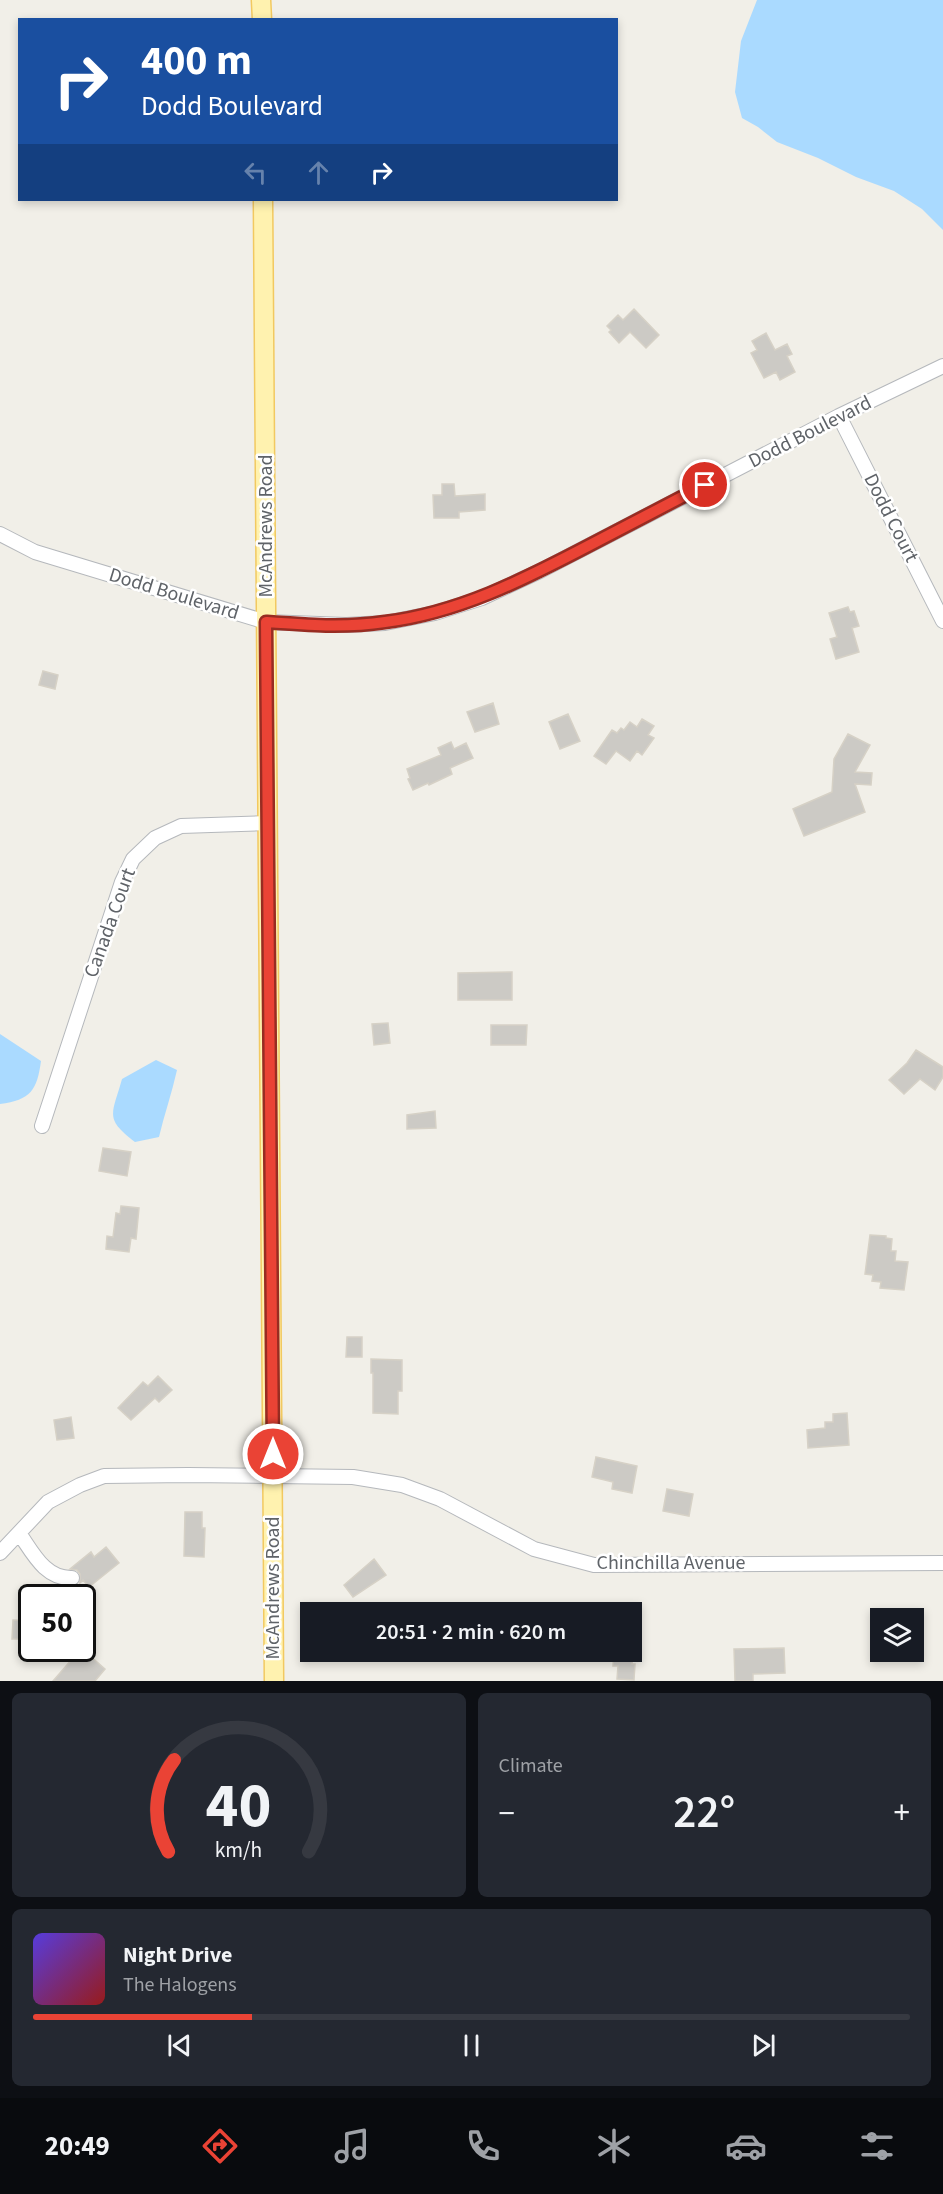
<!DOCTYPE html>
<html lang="en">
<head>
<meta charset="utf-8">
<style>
  :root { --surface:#171b24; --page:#242831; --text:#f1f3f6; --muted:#9ea1a6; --line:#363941; --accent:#ea4335 }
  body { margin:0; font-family:"Source Sans 3",sans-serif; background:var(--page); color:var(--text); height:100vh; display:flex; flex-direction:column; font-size:22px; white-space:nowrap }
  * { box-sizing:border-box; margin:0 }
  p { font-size:20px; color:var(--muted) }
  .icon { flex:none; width:33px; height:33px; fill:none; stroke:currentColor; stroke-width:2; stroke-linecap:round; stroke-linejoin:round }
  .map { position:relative; height:1681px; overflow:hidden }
  .side { display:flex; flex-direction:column; gap:12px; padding:12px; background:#0d0f14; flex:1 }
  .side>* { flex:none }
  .guide { position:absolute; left:18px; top:18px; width:600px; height:183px; border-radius:0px; box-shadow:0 3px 9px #0003; background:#1a4fa0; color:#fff; overflow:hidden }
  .tools { position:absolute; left:870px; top:1608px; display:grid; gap:12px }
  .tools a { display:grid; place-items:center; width:54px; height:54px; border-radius:0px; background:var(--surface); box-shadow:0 3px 9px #0003; font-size:30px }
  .speed { position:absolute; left:18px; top:1584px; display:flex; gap:12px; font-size:30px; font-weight:700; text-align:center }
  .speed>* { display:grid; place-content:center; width:78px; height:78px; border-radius:50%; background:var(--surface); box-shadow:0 3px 9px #0003; line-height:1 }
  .speed .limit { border:3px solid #111; border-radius:9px; background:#fff; color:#111 }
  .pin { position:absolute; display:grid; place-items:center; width:51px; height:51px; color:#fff; margin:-26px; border:3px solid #fff; border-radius:50%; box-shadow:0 2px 6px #0007 }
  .me { position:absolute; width:66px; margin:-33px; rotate:0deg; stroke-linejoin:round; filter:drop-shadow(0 0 4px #0008) }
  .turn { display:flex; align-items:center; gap:21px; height:126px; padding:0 24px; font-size:27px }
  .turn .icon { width:78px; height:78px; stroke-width:2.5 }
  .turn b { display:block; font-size:42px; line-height:51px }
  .lanes { display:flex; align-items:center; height:57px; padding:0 24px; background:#0003; justify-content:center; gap:30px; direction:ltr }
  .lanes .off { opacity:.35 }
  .big { font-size:45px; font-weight:600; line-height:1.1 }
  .side .tile { flex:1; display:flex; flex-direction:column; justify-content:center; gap:9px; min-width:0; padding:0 21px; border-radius:9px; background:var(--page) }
  .side .dial { align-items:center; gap:0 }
  .dial svg { height:156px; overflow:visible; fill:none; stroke:var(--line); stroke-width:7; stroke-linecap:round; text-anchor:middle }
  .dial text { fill:var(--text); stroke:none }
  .song { display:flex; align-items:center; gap:18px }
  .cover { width:72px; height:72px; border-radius:9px; background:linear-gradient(135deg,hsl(250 70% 55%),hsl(0 70% 35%)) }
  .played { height:6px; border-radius:3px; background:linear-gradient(90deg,var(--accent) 25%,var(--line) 25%) }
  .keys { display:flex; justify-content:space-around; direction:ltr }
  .heat { display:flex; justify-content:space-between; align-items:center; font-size:33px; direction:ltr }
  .side .tiles { flex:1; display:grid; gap:12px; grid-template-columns:1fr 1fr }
  .tile:last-child { grid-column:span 2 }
  .trip { position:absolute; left:300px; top:1602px; width:342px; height:60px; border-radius:0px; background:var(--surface); box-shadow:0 3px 9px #0003; font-weight:600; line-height:60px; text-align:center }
  .tab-bar { display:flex; height:96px; justify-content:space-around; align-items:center; background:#090b0e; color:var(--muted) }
  .tab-bar .icon { width:42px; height:42px }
  .tab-bar .current { color:var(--accent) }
  .tab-bar b { font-size:27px; color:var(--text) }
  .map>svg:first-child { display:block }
</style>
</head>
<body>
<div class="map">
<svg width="943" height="1681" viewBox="0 0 943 1681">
  <rect width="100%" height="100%" fill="#f1efe8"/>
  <path fill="#aadaff" d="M757,0h186v230l-21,-21 -28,-18 -38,-14 -38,-19 -41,-16 -19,-15 -16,-9 -7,-26 6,-51z
    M0,1034l41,27c-4,29 -10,39 -41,43z
    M156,1060l21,10c-5,23 -13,45 -18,67l-24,5c-31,-24 -23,-27 -13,-63z"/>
  <path fill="#cccac5" stroke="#d6d1c6" stroke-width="1.5" d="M634,309l25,26 -13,13 -16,-16 -11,11 -10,-11 2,-2 -4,-4 11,-11 5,5z
    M766,333l9,17 12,-6 5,10 -5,2 8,16 -15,8 -4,-8 -12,6 -13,-25 6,-3 -5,-9z
    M442,484h12l1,12 30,-2v16l-26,2v6h-25l-1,-23h9z
    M848,607l2,5 4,-1 5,15 -7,2 7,24 -23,7 -6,-20 7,-2 -8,-24z
    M43,671l15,4 -3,14 -16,-4z
    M493,703l6,21 -24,8 -8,-20z
    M568,714l12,27 -20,8 -11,-27z
    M642,719l12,7 -6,9 6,3 -12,17 -5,-4 -7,10 -14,-10 -10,13 -12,-8 18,-26 5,3 4,-5 3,2 6,-8 7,5z
    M848,734l22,11 -15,27 17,1 -1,12 -16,-1 10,28 -61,24 -11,-27 39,-17 2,-33z
    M451,742l3,7 12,-6 7,15 -23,10 2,6 -23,11 -1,-2 -15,7 -5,-11 2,-1 -3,-9 34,-14 -3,-7z
    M512,972v28h-54v-27z
    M388,1023l2,20 -16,2 -2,-21z
    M491,1025h36l-1,20h-35z
    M916,1050l27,17v10l-8,13 -15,-11 -16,15 -15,-14 18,-17z
    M435,1111l1,17 -29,1v-14z
    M103,1148l28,4 -4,24 -28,-5z
    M121,1206l18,2 -3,31 -5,-1 -2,14 -23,-3 1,-13 6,1 3,-24 4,1z
    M870,1235l16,1v2l6,1 -1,12h5l-1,10 13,1 -4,28 -24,-2 1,-6 -9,-1 1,-6 -8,-1z
    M347,1337h15v20h-16z
    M371,1359l31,1v31h-4v23l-25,-1v-40h-2z
    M158,1376l14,14 -13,12 -4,-4 -24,22 -13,-12 25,-26 5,4z
    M847,1413l2,32 -41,3 -1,-18 18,-2v-6h8v-8z
    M71,1417l3,21 -17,2 -3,-20z
    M596,1457l41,9 -5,27 -20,-4 1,-7 -21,-5z
    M667,1489l26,5 -4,22 -26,-5z
    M185,1512h17v16h3l-1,29 -20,-1z
    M106,1547l13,16 -30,24 -6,-7 -3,3v-9l-3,-4 -7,-1 21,-17 3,5z
    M374,1559l12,16 -33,22 -9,-12z
    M13,1620l19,1v18h-20z
    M62,1648h31l-5,6 17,15 -10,12h-42l20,-23z
    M784,1648l1,25 -32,1v7h-18l-1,-32z
    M614,1652h19l-1,12h3l-1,16 -17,-1 1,-13h-5z"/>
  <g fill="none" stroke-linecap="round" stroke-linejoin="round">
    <g stroke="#b5b8bc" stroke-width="16">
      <path id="minor" d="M839,416l104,205
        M0,534l35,18 231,70 80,3 39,-2 50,-10 47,-15 58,-27 299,-155 104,-50
        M42,1126l80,-244 11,-23 22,-21 26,-12 87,-3
        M19,1533c14,20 26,46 53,45
        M0,1553l48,-51 32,-17 24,-9 84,-1 165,2 49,8 38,14 94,50 60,16 349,-2"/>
    </g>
    <g stroke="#f2c960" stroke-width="21">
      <path id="major" d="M261,0l1,20
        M263,200l11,1481"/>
    </g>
    <use href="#minor" stroke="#fff" stroke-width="14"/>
    <use href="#major" stroke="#fff2af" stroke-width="18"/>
  </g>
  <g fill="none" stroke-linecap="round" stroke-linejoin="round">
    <g stroke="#982c22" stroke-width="15">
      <path id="route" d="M273,1454l-7,-832c40,3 79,6 119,0 73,-9 138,-42 203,-76 39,-20 78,-41 117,-61"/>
    </g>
    <use href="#route" stroke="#ea4335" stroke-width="10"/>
  </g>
  <g text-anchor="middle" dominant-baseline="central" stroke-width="5" stroke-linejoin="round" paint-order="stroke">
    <g font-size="20" fill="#5f6368" stroke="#fff">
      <text transform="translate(810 432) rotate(-27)">Dodd Boulevard</text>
      <text transform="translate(891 518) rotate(63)">Dodd Court</text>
      <text transform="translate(266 526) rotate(-90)">McAndrews Road</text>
      <text transform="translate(174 594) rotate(17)">Dodd Boulevard</text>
      <text transform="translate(110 923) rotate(-70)">Canada Court</text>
      <text x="671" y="1563">Chinchilla Avenue</text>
      <text transform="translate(273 1588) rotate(-90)">McAndrews Road</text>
    </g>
  </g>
</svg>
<div class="tools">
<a><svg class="icon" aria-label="layers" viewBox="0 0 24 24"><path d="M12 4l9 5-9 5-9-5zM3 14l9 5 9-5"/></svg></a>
</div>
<div class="speed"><div class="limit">50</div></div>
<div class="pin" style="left:705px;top:485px;background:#d93025"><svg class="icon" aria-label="arrive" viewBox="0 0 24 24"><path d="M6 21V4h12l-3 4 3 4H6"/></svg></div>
<svg class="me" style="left:273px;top:1454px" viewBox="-20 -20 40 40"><circle r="17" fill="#ea4335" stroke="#fff" stroke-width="3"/><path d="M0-11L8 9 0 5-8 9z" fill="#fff"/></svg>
<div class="trip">20:51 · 2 min · 620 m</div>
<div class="guide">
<div class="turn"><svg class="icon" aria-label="right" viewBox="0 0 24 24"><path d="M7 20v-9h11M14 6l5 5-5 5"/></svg><div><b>400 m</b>Dodd Boulevard</div></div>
<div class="lanes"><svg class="icon off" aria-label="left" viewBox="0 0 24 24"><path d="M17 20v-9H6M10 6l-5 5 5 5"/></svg><svg class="icon off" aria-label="ahead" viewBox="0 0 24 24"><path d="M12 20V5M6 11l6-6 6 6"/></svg><svg class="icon" aria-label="right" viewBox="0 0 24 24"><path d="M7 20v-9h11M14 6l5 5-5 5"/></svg></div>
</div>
</div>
<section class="side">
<div class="tiles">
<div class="tile dial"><svg viewBox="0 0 100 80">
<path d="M14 69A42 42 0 1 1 86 69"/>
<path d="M14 69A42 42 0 0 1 17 22" stroke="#ea4335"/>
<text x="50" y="56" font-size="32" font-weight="700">40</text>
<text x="50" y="72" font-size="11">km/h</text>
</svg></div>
<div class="tile"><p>Climate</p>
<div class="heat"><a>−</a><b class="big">22°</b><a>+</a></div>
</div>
<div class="tile">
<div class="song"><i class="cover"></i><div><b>Night Drive</b><p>The Halogens</p></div></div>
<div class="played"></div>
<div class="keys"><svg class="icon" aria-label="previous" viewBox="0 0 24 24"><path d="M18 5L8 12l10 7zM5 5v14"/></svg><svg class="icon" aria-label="pause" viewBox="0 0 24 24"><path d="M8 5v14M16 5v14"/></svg><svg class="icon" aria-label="next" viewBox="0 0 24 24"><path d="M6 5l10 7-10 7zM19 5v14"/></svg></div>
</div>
</div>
</section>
<nav class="tab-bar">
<b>20:49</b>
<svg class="icon current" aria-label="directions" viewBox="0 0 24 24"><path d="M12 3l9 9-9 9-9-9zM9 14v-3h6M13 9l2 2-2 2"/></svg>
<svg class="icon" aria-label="music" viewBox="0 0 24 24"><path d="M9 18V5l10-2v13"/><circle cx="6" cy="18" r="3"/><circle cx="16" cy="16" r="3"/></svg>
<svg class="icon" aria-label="phone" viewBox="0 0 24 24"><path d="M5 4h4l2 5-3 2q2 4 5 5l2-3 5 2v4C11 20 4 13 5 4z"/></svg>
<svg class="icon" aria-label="climate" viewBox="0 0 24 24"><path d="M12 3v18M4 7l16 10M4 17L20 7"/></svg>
<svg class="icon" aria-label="car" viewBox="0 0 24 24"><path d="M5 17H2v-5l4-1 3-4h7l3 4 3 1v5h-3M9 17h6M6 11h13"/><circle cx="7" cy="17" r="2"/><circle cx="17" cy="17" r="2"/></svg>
<svg class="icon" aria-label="filters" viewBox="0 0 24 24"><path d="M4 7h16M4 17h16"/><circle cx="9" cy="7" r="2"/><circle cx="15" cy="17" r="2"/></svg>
</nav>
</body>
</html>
